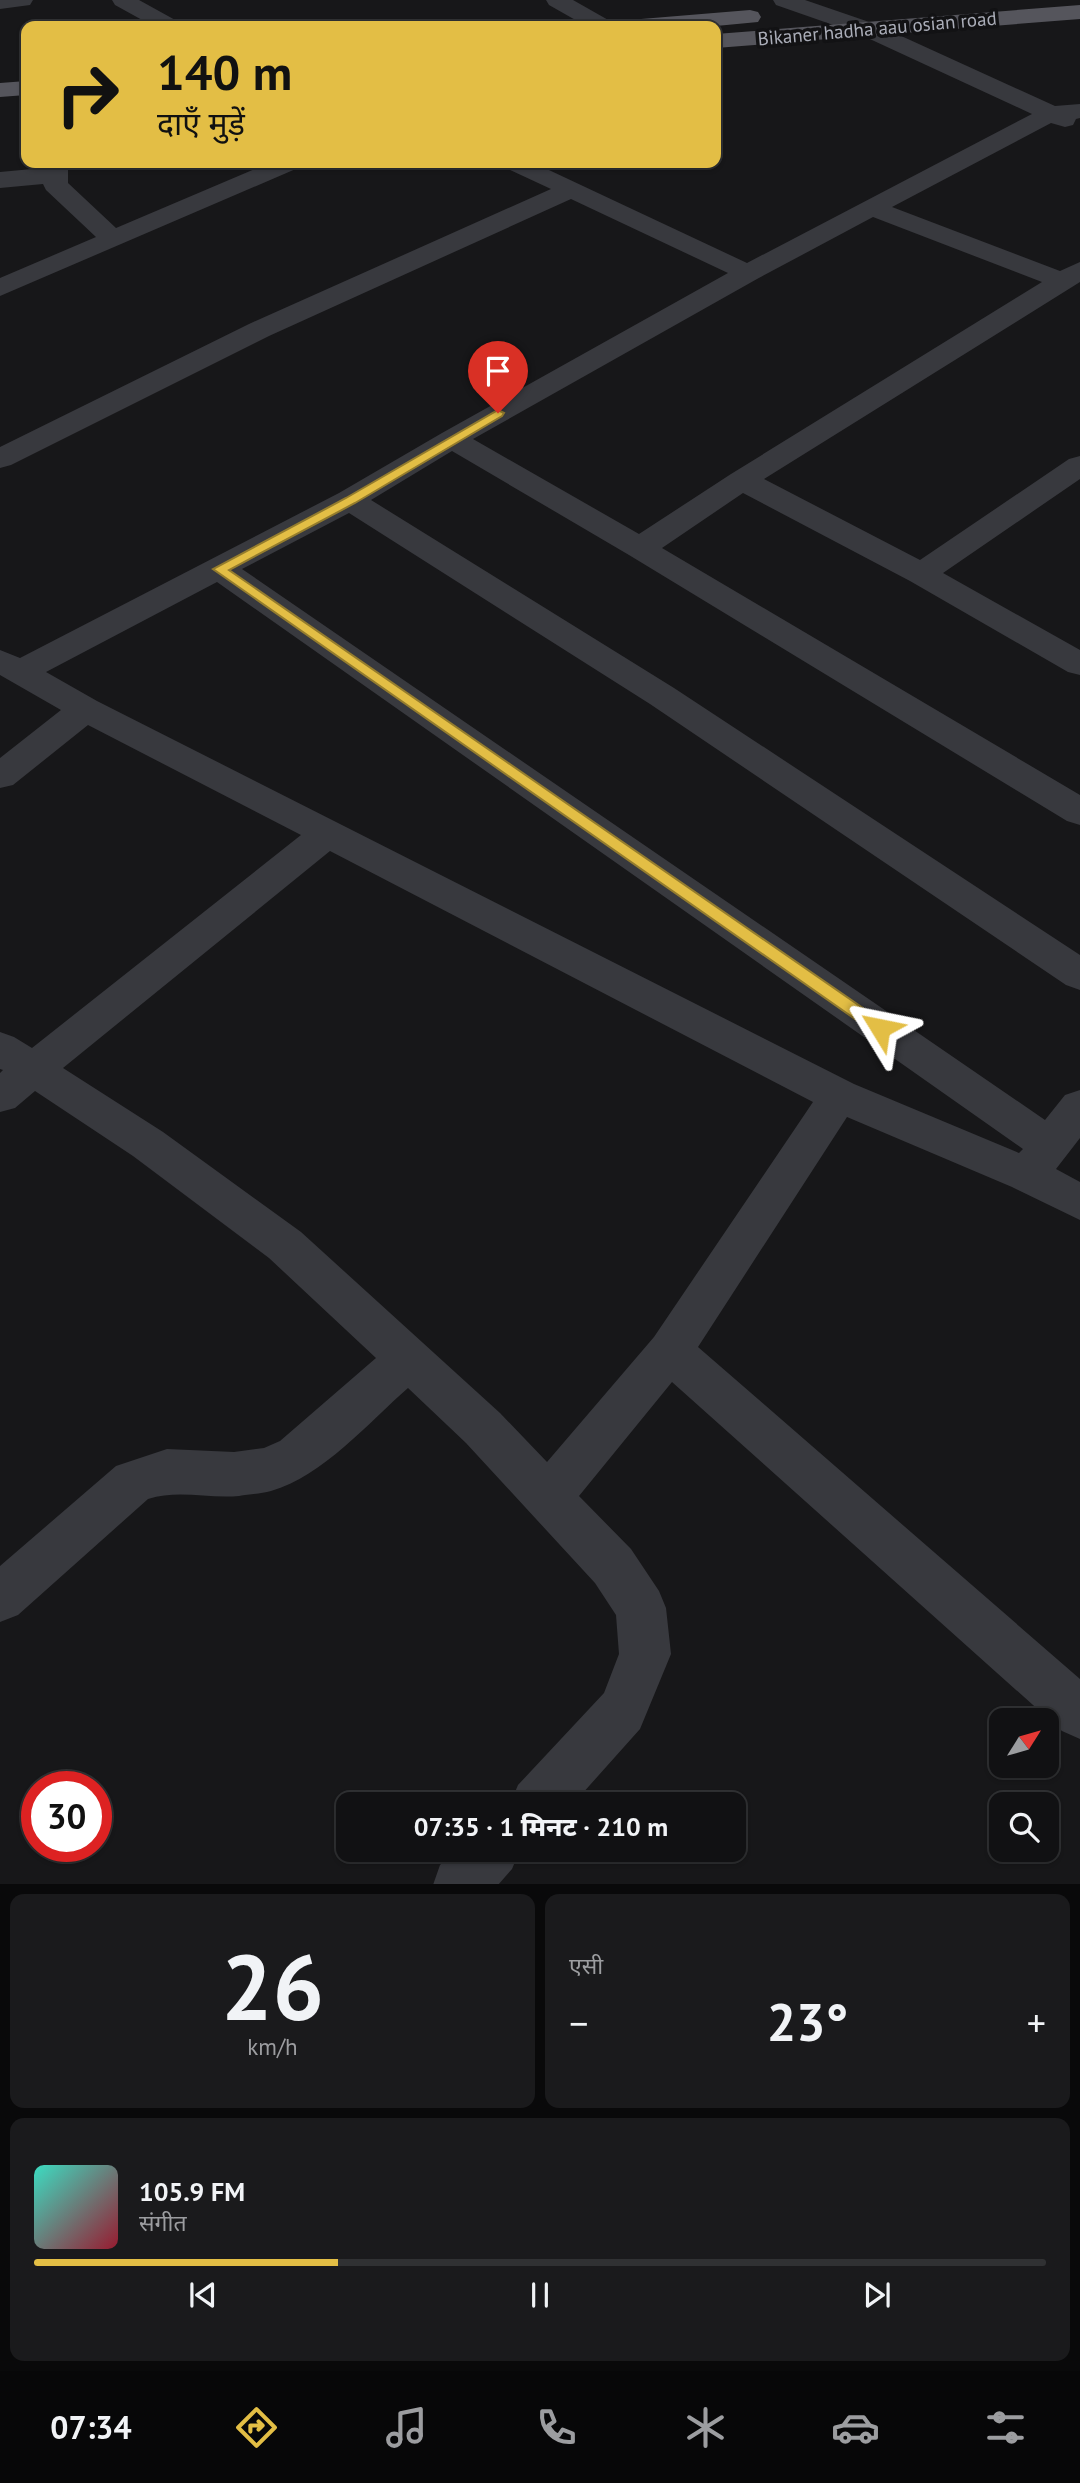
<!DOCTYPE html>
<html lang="hi">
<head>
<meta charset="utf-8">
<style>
  :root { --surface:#111113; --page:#1a1a1c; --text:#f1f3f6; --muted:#9c9da0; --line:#303133; --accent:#e3be45 }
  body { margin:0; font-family:"PT Sans","Noto Sans Devanagari",sans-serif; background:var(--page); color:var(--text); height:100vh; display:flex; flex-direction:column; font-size:26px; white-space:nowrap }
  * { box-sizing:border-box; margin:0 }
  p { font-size:23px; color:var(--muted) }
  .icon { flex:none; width:38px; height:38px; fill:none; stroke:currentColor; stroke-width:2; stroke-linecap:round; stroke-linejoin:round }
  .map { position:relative; height:1884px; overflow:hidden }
  .side { display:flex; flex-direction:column; gap:10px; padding:10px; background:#09090a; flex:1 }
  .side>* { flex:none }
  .guide { position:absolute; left:21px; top:21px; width:700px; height:147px; border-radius:14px; box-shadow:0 2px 5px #0004,0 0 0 2px var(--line); background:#e3be45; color:#111; overflow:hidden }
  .needle { width:46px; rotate:53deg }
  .controls { position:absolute; left:989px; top:1708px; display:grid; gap:14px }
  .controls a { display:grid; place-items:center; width:70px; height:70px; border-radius:14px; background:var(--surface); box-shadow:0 2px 5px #0004,0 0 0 2px var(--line); font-size:35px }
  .speed { position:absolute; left:21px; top:1771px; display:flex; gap:14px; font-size:35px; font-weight:700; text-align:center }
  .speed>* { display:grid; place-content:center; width:91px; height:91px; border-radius:50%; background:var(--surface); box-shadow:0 2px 5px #0004,0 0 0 2px var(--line); line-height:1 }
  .speed .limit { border:10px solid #d22; background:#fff; color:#111 }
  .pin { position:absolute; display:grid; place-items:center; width:60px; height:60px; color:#fff; margin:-72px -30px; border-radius:50% 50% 50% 0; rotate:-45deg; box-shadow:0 0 7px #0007 }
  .pin .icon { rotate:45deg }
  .me { position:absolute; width:77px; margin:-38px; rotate:305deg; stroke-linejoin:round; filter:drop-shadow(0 0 5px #0008) }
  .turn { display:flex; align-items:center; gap:24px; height:147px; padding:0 21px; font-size:32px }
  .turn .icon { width:91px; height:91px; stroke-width:2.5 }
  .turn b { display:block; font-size:49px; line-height:60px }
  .big { font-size:52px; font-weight:800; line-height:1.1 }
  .side .tile { flex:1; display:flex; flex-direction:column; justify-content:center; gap:10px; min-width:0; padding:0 24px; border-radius:14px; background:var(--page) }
  .side .dial { align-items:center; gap:0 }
  .dial b { font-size:91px; line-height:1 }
  .song { display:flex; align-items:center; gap:21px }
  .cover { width:84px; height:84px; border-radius:10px; background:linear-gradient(135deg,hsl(170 70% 55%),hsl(350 70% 35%)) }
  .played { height:7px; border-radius:4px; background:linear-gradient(90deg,var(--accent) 30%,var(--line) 30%) }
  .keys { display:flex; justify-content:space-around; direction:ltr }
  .heat { display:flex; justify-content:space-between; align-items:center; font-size:38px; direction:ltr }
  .side .tiles { flex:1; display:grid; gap:10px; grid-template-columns:1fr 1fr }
  .tile:last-child { grid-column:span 2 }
  .trip { position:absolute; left:336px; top:1792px; width:410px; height:70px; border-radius:14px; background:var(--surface); box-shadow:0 2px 5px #0004,0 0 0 2px var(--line); font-weight:800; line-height:70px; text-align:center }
  .tabs { display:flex; height:112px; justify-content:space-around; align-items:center; background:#070708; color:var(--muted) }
  .tabs .icon { width:49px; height:49px }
  .tabs .current { color:var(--accent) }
  .tabs b { font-size:32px; color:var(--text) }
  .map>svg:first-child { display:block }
</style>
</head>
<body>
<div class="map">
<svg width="1080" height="1885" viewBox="0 0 1080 1885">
  <rect width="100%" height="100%" fill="#171719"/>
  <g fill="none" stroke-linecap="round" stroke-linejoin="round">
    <path fill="#38393e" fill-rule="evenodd" d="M0,0h33l-3,5 -30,4z
      M112,0h27l38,21 3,5h-27l-38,-21z
      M546,0h27l37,21 3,5h-27l-37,-21z
      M773,0h32l70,24 180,82 25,-2v14l-4,1 -3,6 -8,2 -14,-4 -159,84 168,64 20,-9v20l-316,197 156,81 149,-101 11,-3v23l-137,94 137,77v25l-12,-3 -158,-91 -167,-88 -81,55 418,247v30l-13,-4 -438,-266 -177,-104 -81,49 303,188 406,267v35l-14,-5 -416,-281 -301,-191 -107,56 803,551 20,-25 15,-5v48l-24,31 24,13v38l-68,-33 -165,-70 -149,230 382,332v60l-18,-8 -390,-349 -93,114 52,53 28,42 7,17 5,46 -31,75 -67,75h-63l8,-19 86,-92 15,-39 -3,-39 -21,-32 -129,-140 -58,-55c-40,35 -85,88 -137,103 -10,3 -22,3 -32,5 -31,3 -60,-7 -91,3l-130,116 -18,7v-56l116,-100 51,-17 67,3 30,-4 16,-7 96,-83 -107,-100 -136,-102 -98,-65 -20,17 -15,4v-39l3,-3 -3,-1v-37l14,5 18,11 269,-213 -213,-110 -75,60 -13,3v-30l61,-48 -61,-35v-25l20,8 319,-165 103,-60 286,-160 -157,-74 -302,137 -258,129 -11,3v-21l249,-123 302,-135 -45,-21 -3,-5h31l213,100 285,-149 -173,-80 -83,-29zM873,217l169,65 -311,192 -92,60 -166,-95 284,-160zM217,582l806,567 -4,4 -165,-69 -757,-383 -51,-29zM330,851l483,251 -159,235 -107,125 -47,-49 -199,-181 -138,-100 -100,-64z
      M44,163h24v20l48,45 153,-65h32l-3,5 -298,128v-18l96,-41 -50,-47 -3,-6 -43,4v-16l43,-4z
      M456,1850h64l-8,19 -14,16h-65l7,-20z"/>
    <path fill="#55555c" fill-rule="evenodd" d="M1080,5v14l-364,29v-14z
      M750,10l8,2 3,5 -3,5 -42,4h-86l3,-5 8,-2z
      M26,81v14l-26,2v-14z"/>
  </g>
  <path fill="#e3be45" stroke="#947c2d" stroke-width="2" d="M498,410l6,3 -2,3 -147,87 -126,67 657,454 3,4 -3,5h-11l-662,-464 133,-71z"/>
  <g text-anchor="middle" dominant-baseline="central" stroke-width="7" stroke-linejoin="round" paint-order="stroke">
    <g font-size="19" fill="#aaadb8" stroke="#121214">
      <text transform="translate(877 28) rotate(-5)">Bikaner hadha aau osian road</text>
    </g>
  </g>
</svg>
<div class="controls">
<a><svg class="needle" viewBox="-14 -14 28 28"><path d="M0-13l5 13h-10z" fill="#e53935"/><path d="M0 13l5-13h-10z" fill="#9c9da0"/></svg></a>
<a><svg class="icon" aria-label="search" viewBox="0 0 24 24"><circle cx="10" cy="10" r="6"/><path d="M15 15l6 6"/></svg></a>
</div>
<div class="speed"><div class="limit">30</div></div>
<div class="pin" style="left:498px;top:413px;background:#d93025"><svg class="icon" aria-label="arrive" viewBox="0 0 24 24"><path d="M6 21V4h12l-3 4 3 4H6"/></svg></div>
<svg class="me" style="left:880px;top:1028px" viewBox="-20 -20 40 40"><path d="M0-17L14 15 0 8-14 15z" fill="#e3be45" stroke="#fff" stroke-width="4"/></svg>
<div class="trip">07:35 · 1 मिनट · 210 m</div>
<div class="guide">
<div class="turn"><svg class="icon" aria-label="right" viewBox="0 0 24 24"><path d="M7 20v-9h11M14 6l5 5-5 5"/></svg><div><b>140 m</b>दाएँ मुड़ें</div></div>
</div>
</div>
<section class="side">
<div class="tiles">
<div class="tile dial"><b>26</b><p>km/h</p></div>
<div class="tile"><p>एसी</p>
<div class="heat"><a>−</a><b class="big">23°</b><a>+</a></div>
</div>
<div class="tile">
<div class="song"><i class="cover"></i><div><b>105.9 FM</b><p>संगीत</p></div></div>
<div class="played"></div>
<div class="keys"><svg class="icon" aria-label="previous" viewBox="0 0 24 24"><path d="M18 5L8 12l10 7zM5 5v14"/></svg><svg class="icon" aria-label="pause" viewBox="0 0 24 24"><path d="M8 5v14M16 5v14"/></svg><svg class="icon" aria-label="next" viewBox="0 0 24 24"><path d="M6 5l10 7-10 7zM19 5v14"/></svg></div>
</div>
</div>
</section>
<nav class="tabs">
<b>07:34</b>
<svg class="icon current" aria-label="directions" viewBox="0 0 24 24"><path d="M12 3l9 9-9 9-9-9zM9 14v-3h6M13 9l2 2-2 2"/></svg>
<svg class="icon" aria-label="music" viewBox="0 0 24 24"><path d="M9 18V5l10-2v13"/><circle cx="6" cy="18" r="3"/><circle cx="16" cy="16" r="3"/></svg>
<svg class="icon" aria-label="phone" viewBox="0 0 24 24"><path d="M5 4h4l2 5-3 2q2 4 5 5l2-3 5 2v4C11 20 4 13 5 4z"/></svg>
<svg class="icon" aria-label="climate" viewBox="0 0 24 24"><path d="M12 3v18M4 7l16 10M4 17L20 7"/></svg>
<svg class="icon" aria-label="car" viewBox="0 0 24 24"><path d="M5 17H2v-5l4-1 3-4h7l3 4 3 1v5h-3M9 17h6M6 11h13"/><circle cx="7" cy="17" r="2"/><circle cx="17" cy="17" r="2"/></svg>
<svg class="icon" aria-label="filters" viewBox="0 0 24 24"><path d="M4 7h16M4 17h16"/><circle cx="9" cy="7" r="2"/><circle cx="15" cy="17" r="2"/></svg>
</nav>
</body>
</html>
